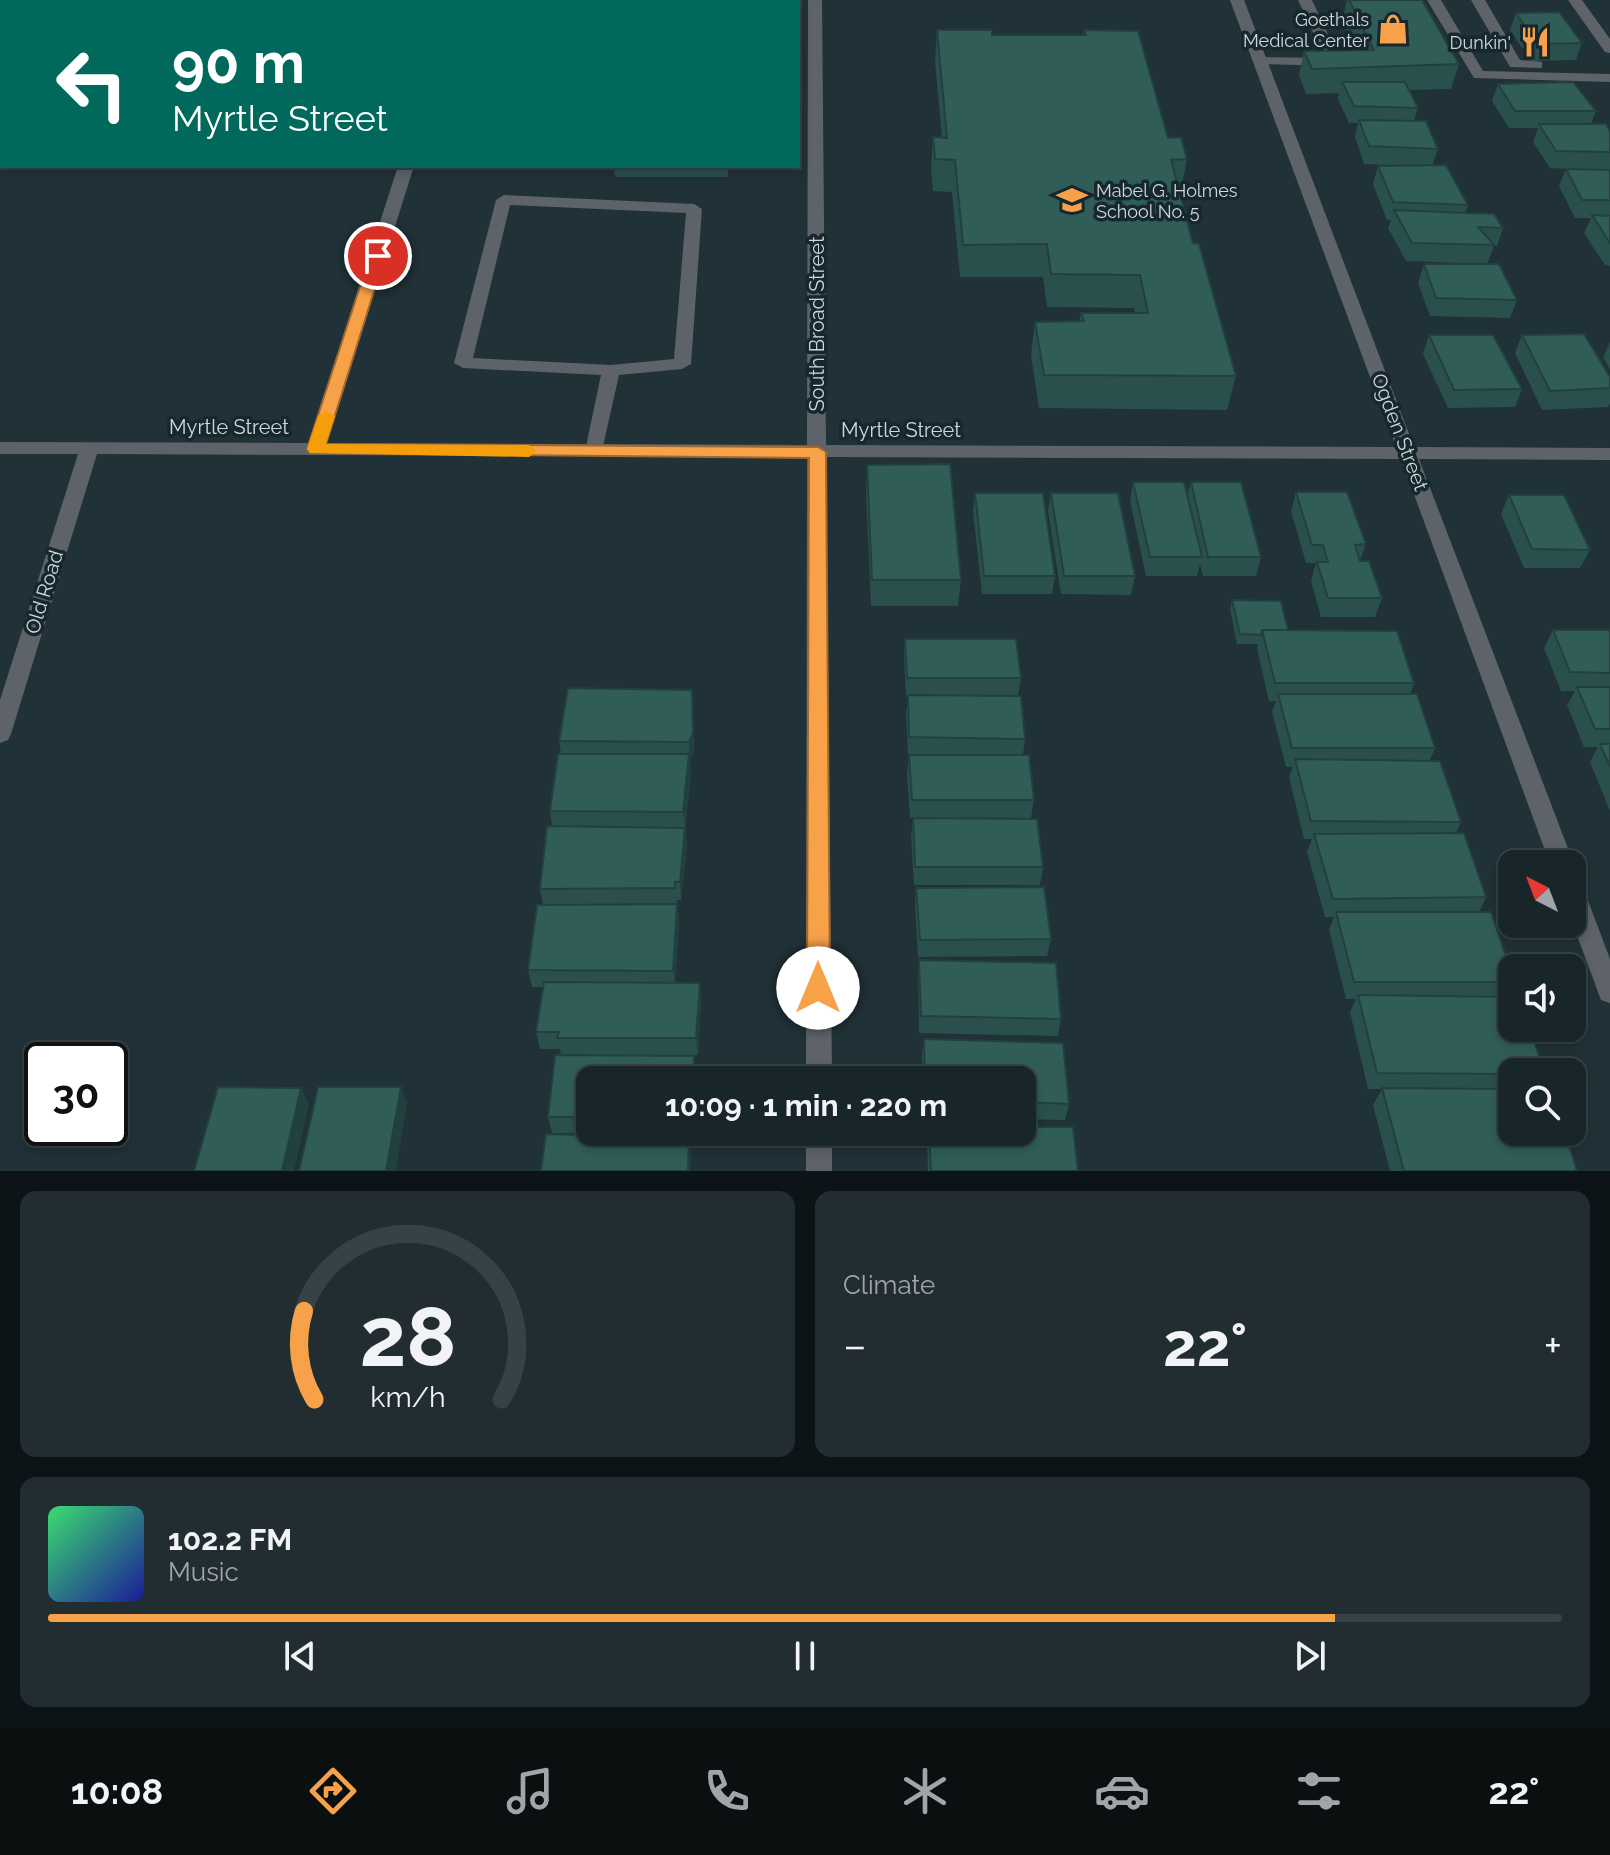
<!DOCTYPE html>
<html lang="en">
<head>
<meta charset="utf-8">
<style>
  :root { --surface:#182529; --page:#212d31; --text:#f1f3f6; --muted:#9fa5a8; --line:#364246; --accent:#f7a248 }
  body { margin:0; font-family:Raleway,sans-serif; background:var(--page); color:var(--text); height:100vh; display:flex; flex-direction:column; font-size:30px; white-space:nowrap }
  * { box-sizing:border-box; margin:0 }
  p { font-size:26px; color:var(--muted) }
  .icon { flex:none; width:44px; height:44px; fill:none; stroke:currentColor; stroke-width:2; stroke-linecap:round; stroke-linejoin:round }
  .map { position:relative; height:1171px; overflow:hidden }
  .drawer { display:flex; flex-direction:column; gap:20px; padding:20px; background:#0d1417; flex:1 }
  .drawer>* { flex:none }
  .hud { position:absolute; left:0px; top:0px; width:800px; height:168px; box-shadow:0 4px 12px #0003,0 0 0 2px var(--line); background:#00695c; color:#fff; overflow:hidden }
  .needle { width:52px; rotate:318deg }
  .buttons { position:absolute; left:1498px; top:850px; display:grid; gap:16px }
  .buttons a { display:grid; place-items:center; width:88px; height:88px; border-radius:16px; background:var(--surface); box-shadow:0 4px 12px #0003,0 0 0 2px var(--line); font-size:40px }
  .speed { position:absolute; left:24px; top:1042px; display:flex; gap:16px; font-size:40px; font-weight:700; text-align:center }
  .speed>* { display:grid; place-content:center; width:104px; height:104px; border-radius:50%; background:var(--surface); box-shadow:0 4px 12px #0003,0 0 0 2px var(--line); line-height:1 }
  .speed .limit { border:4px solid #111; border-radius:12px; background:#fff; color:#111 }
  .pin { position:absolute; display:grid; place-items:center; width:68px; height:68px; color:#fff; margin:-34px; border:4px solid #fff; border-radius:50%; box-shadow:0 2px 8px #0007 }
  .me { position:absolute; width:88px; margin:-44px; rotate:0deg; stroke-linejoin:round; filter:drop-shadow(0 0 6px #0008) }
  .turn { display:flex; align-items:center; gap:28px; height:168px; padding:0 40px; font-size:36px }
  .turn .icon { width:104px; height:104px; stroke-width:2.5 }
  .turn b { display:block; font-size:56px; line-height:68px }
  .big { font-size:60px; font-weight:700; line-height:1.1 }
  .drawer .tile { flex:1; display:flex; flex-direction:column; justify-content:center; gap:12px; min-width:0; padding:0 28px; border-radius:16px; background:var(--page) }
  .drawer .dial { align-items:center; gap:0 }
  .dial svg { height:208px; overflow:visible; fill:none; stroke:var(--line); stroke-width:7; stroke-linecap:round; text-anchor:middle }
  .dial text { fill:var(--text); stroke:none }
  .song { display:flex; align-items:center; gap:24px }
  .cover { width:96px; height:96px; border-radius:12px; background:linear-gradient(135deg,hsl(140 70% 55%),hsl(240 70% 35%)) }
  .played { height:8px; border-radius:4px; background:linear-gradient(90deg,var(--accent) 85%,var(--line) 85%) }
  .keys { display:flex; justify-content:space-around; direction:ltr }
  .heat { display:flex; justify-content:space-between; align-items:center; font-size:44px; direction:ltr }
  .drawer .tiles { flex:1; display:grid; gap:20px; grid-template-columns:1fr 1fr }
  .tile:last-child { grid-column:span 2 }
  .trip { position:absolute; left:576px; top:1066px; width:460px; height:80px; border-radius:16px; background:var(--surface); box-shadow:0 4px 12px #0003,0 0 0 2px var(--line); font-weight:700; line-height:80px; text-align:center }
  .menu { display:flex; height:128px; justify-content:space-around; align-items:center; background:#0a0f10; color:var(--muted) }
  .menu .icon { width:56px; height:56px }
  .menu .current { color:var(--accent) }
  .menu b { font-size:36px; color:var(--text) }
  .map>svg:first-child { display:block }
</style>
</head>
<body>
<div class="map">
<svg width="1610" height="1171" viewBox="0 0 1610 1171">
  <rect width="100%" height="100%" fill="#203137"/>
  <g fill="none" stroke-linecap="round" stroke-linejoin="round">
    <path fill="#5e6369" fill-rule="evenodd" d="M1298,0h14l29,62 -7,4 -78,-2 -2,-3 7,-4 64,1z
      M1427,0h14l42,71 127,3v8l-136,-4z
      M1471,0h14l35,60 22,2v6l-32,-1z
      M504,195l190,9 8,5 -11,155 -9,5 -63,6 -18,80 -7,2 -9,-6 16,-76 -138,-7 -9,-5 42,-163zM510,205l176,8 -12,146 -63,6 -138,-7z"/>
    <path fill="#5e6369" fill-rule="evenodd" d="M452,0h14v2h-14z
      M808,0h14l4,445 570,2 -166,-447h14l170,447 196,1v12l-191,-1 155,405 -2,3v-3h-22l-149,-405 -575,-2 6,623h-26l1,-623 -710,-3 -86,280 -3,6 -8,3v-43l78,-246h-78v-12l309,1 89,-277h16l-87,277 480,2z
      M1568,0h14l28,39v14l-5,-1z
      M1572,880l8,3 4,7 26,69v44l-9,-3 -29,-78z
      M806,1132h26v39h-26z"/>
  </g>
  <path fill="#2a504d" d="M1347,0h75l37,64 -8,25 -42,1 9,18 -4,13 24,28 -6,17 36,39 -3,8 38,15 -6,18h-3l-7,18 -81,-3 -18,-33 3,-8h-4l-14,-36 5,-18h37l-51,-2 -9,-27 3,-14h-9l-11,-24 1,-6 -33,1 -7,-19 5,-24h52l-14,-29z
    M1516,13l66,30 -6,17 -45,1 -21,-31z
    M937,30l55,5h91l1,-5 84,108 19,21 -6,32h-2l14,52 43,133 -9,34 -188,-2 -8,-53 4,-33 44,-1 2,-8h54l-1,-5 -87,-1 -4,-30h-83l-8,-85 -19,-1 -2,-22 2,-32 9,1 -7,-77z
    M1498,84l98,27 -5,13 19,7v135l-5,-1 -21,-32 7,-15h-16l-16,-32 7,-17 -16,-1 -17,-26 5,-14h-29l-17,-27z
    M614,166h114v11h-113z
    M1424,264l93,36 -7,18 -80,-2 -12,-33z
    M1429,335l93,54 -7,18 -67,1 -25,-54z
    M1522,335l88,42v26l-2,4 -66,3 -27,-57z
    M1610,342v27l-7,-11z
    M867,465l94,115 -3,26h-87l-5,-115z
    M1133,482l54,14 4,-14 70,75 -5,19h-53l-3,-12 -3,12h-51l-16,-75z
    M1296,492l70,52 -6,16 22,38 -7,19h-54l-10,-36 5,-18h-10l-15,-52z
    M975,493l80,83 -3,18h-70l-9,-83z
    M1051,493l84,83 -4,19 -70,-1 -13,-83z
    M1509,495l81,55 -10,18h-56l-23,-54z
    M1232,600l56,30 126,53 -4,11 25,54 -5,12 31,62 -5,11 30,64 -7,15 33,62v13l-6,9 6,76v60l65,39h-187l-17,-66 9,-16h-14l-18,-77 6,-13h-10l-17,-69 5,-13h-9l-18,-65 5,-13h-8l-15,-62 4,-10h-7l-14,-55 4,-11h-7l-12,-52 1,-5h-21l-7,-35z
    M1553,630h57v181l-20,-49 8,-15h-14l-17,-42 8,-14h-14l-17,-43z
    M905,639l116,39 -3,18 7,43 -2,16 11,45 -3,18h-121l-3,-45 2,-18h-1l-2,-42 2,-16h-2l-2,-39z
    M692,690l2,61 -4,10 1,12 -6,56 2,17 -6,54h-4l2,22 -4,61h25l1,17 -3,55h-137l-1,-6h-20l-4,-17 8,-45h-12l-4,-17 15,-65 -3,-16 12,-63 -2,-15 11,-57 -2,-13z
    M913,818l130,49 -3,18h-126l-3,-49z
    M916,888l135,51 -4,17 -129,1 -3,-51z
    M919,960l142,59 -3,17 -139,-3 -1,-55z
    M924,1039l139,4 6,61 -4,16 -43,-1v-39h-99l-1,-24z
    M555,1055l139,1 1,24h-105v52h102v1h-140l-4,-16z
    M928,1132h94l56,39h-150l-1,-29z"/>
  <path fill="#22413e" d="M692,690l2,61 -4,10 -1,-19z
    M689,754l2,19 -6,56 2,17 -6,54 -1,-18 5,-53 -2,-17z
    M677,904l2,18 -4,66 -2,-17z
    M700,983l1,17 -3,55 -2,-17z
    M694,1056l1,24h-2z
    M401,1087l6,16 -11,68h-10z
    M301,1088l8,16 -15,67h-12z
    M689,1138l2,16 -1,17h-2z"/>
  <path fill="#315d59" stroke="#22413e" stroke-width="2" d="M1349,0h73l37,64 -147,5 -8,-18 70,-1z
    M1559,12l23,31 -45,1 -21,-31z
    M937,30h55v5h94l-2,-5 54,1 30,107 13,-1 6,22 -16,1 22,83 6,1 37,132 -192,-1 -9,-53 49,-1 -3,-8h67l-8,-38 -89,-1 -4,-30 -84,1 -8,-85 -20,-1 -2,-22 14,1z
    M1342,82h63l13,26 -64,-2z
    M1573,82l23,29h-81l-17,-27z
    M1359,120l67,1 12,28 -69,-3z
    M1539,124h67l4,7v21l-54,-1z
    M1446,165l22,40 -75,-3 -15,-36z
    M1566,169l44,1v30h-28z
    M1394,210l100,4 9,14 -25,-1 16,18 -82,-2z
    M1592,215l18,1v27z
    M1424,264h75l18,36 -81,-2z
    M1584,334l26,43v11l-60,3 -28,-56z
    M1429,335h64l29,54 -68,1z
    M950,464l11,116h-89l-5,-115z
    M1133,482h51l18,75h-52z
    M1191,482h50l20,75h-53z
    M1296,492h51l19,52 -11,1 5,16h9l13,37h-54l-11,-36h11l-5,-17h-11z
    M975,493h68l12,83h-71z
    M1051,493h67l17,83h-71z
    M1509,495h55l26,55 -58,-1z
    M1232,600l49,1 7,29h-26l-1,5 -21,-1z
    M1262,630l135,1 17,52h-139z
    M1553,630h57v43l-40,-1z
    M905,639h111l5,39h-114z
    M1577,687h33v42h-15z
    M568,688l124,2 1,43 -4,9 -130,-1z
    M1278,694h139l18,54h-143z
    M908,695l113,1 4,43 -116,-2z
    M1600,744h10v23z
    M558,754h131l-6,58 -133,-1z
    M909,755h120l5,45h-122z
    M1295,759l145,2 21,61 -150,-1z
    M913,818l124,1 6,48h-128z
    M547,826l138,2 -5,54h-5v6l-135,1z
    M1464,833l22,64 -153,2 -19,-65z
    M1044,887l7,52 -131,1 -4,-52z
    M677,904l-4,67 -145,-1 9,-65z
    M1336,912h155l21,62v8h-158z
    M919,960l137,3 5,56 -140,-3z
    M544,982l156,1 -4,55h-139l2,-6h-23z
    M1358,995l154,2v31h18l14,44h-32v2l-135,-1z
    M924,1039l139,4 6,61 -47,-2v-22h-97z
    M555,1055l139,1 -1,24h-103v37h-42z
    M218,1087l83,1 -19,83h-88z
    M318,1087h83l-15,84h-87z
    M1382,1088l130,1v43h53l12,39h-173z
    M1022,1127h51l5,44h-147l-2,-39h93z
    M546,1134l143,4 -1,33h-147z"/>
  <path fill="#f7a248" stroke="#a1692f" stroke-width="2" d="M378,252l7,4 -59,188 492,3 8,5 4,536 -4,8 -8,2 -8,-2 -3,-8 2,-530 -499,-5 -3,-4 63,-193z"/>
  <path fill="#f59e0b" d="M326,411l9,5 -9,28 203,1 8,6 -8,6 -219,-4 -3,-4 11,-33z"/>
  <defs>
    <g id="shop-bare" transform="scale(2.4)"><path d="M-5-2.5h2.3a2.7 3.5 0 0 1 5.4 0H5L5.5 6h-11ZM-1.5-2.5h3a1.5 2.3 0 0 0-3 0Z" fill="#f7a248" stroke="#16272d" stroke-width="2.5" paint-order="stroke"/></g>
    <g id="restaurant-bare" transform="scale(2.4)"><path d="M-5-6h1v4h1v-4h1v4h1v-4h1v5L-1.5 .5V6h-2V.5L-5-1ZM5-6V6H3V1.5H1.5Q1.5-4 5-6Z" fill="#f7a248" stroke="#16272d" stroke-width="2.5" paint-order="stroke"/></g>
    <g id="school-bare" transform="scale(2.4)"><path d="M0-5L7-2L0 1L-7-2ZM-4 1L0 2.5L4 1V4Q0 6-4 4Z" fill="#f7a248" stroke="#16272d" stroke-width="2.5" paint-order="stroke"/></g>
  </defs>
  <g fill-rule="evenodd">
    <use href="#shop-bare" x="1393" y="29"/>
    <use href="#restaurant-bare" x="1535" y="42"/>
    <use href="#school-bare" x="1072" y="200"/>
  </g>
  <g text-anchor="middle" dominant-baseline="central" stroke-width="7" stroke-linejoin="round" paint-order="stroke">
    <g font-size="18" fill="#cdd7db" stroke="#16272d" text-anchor="end">
      <text x="1369" y="19">Goethals<tspan x="1369" dy="21">Medical Center</tspan></text>
      <text x="1511" y="42">Dunkin'</text>
      <text x="1096" y="190" text-anchor="start">Mabel G. Holmes<tspan x="1096" dy="21">School No. 5</tspan></text>
    </g>
    <g font-size="20" fill="#cdd7db" stroke="#16272d">
      <text transform="translate(817 324) rotate(-90)">South Broad Street</text>
      <text x="229" y="427">Myrtle Street</text>
      <text x="901" y="430">Myrtle Street</text>
      <text transform="translate(1400 432) rotate(69)">Ogden Street</text>
      <text transform="translate(44 592) rotate(-73)">Old Road</text>
    </g>
  </g>
</svg>
<div class="buttons">
<a><svg class="needle" viewBox="-14 -14 28 28"><path d="M0-13l5 13h-10z" fill="#e53935"/><path d="M0 13l5-13h-10z" fill="#9fa5a8"/></svg></a>
<a><svg class="icon" aria-label="sound" viewBox="0 0 24 24"><path d="M4 9h4l5-4v14l-5-4H4zM17 9q2 3 0 6"/></svg></a>
<a><svg class="icon" aria-label="search" viewBox="0 0 24 24"><circle cx="10" cy="10" r="6"/><path d="M15 15l6 6"/></svg></a>
</div>
<div class="speed"><div class="limit">30</div></div>
<div class="pin" style="left:378px;top:256px;background:#d93025"><svg class="icon" aria-label="arrive" viewBox="0 0 24 24"><path d="M6 21V4h12l-3 4 3 4H6"/></svg></div>
<svg class="me" style="left:818px;top:988px" viewBox="-20 -20 40 40"><circle r="19" fill="#fff"/><path d="M0-13L10 11 0 6-10 11z" fill="#f7a248"/></svg>
<div class="trip">10:09 · 1 min · 220 m</div>
<div class="hud">
<div class="turn"><svg class="icon" aria-label="left" viewBox="0 0 24 24"><path d="M17 20v-9H6M10 6l-5 5 5 5"/></svg><div><b>90 m</b>Myrtle Street</div></div>
</div>
</div>
<section class="drawer">
<div class="tiles">
<div class="tile dial"><svg viewBox="0 0 100 80">
<path d="M14 69A42 42 0 1 1 86 69"/>
<path d="M14 69A42 42 0 0 1 10 35" stroke="#f7a248"/>
<text x="50" y="56" font-size="32" font-weight="700">28</text>
<text x="50" y="72" font-size="11">km/h</text>
</svg></div>
<div class="tile"><p>Climate</p>
<div class="heat"><a>−</a><b class="big">22°</b><a>+</a></div>
</div>
<div class="tile">
<div class="song"><i class="cover"></i><div><b>102.2 FM</b><p>Music</p></div></div>
<div class="played"></div>
<div class="keys"><svg class="icon" aria-label="previous" viewBox="0 0 24 24"><path d="M18 5L8 12l10 7zM5 5v14"/></svg><svg class="icon" aria-label="pause" viewBox="0 0 24 24"><path d="M8 5v14M16 5v14"/></svg><svg class="icon" aria-label="next" viewBox="0 0 24 24"><path d="M6 5l10 7-10 7zM19 5v14"/></svg></div>
</div>
</div>
</section>
<nav class="menu">
<b>10:08</b>
<svg class="icon current" aria-label="directions" viewBox="0 0 24 24"><path d="M12 3l9 9-9 9-9-9zM9 14v-3h6M13 9l2 2-2 2"/></svg>
<svg class="icon" aria-label="music" viewBox="0 0 24 24"><path d="M9 18V5l10-2v13"/><circle cx="6" cy="18" r="3"/><circle cx="16" cy="16" r="3"/></svg>
<svg class="icon" aria-label="phone" viewBox="0 0 24 24"><path d="M5 4h4l2 5-3 2q2 4 5 5l2-3 5 2v4C11 20 4 13 5 4z"/></svg>
<svg class="icon" aria-label="climate" viewBox="0 0 24 24"><path d="M12 3v18M4 7l16 10M4 17L20 7"/></svg>
<svg class="icon" aria-label="car" viewBox="0 0 24 24"><path d="M5 17H2v-5l4-1 3-4h7l3 4 3 1v5h-3M9 17h6M6 11h13"/><circle cx="7" cy="17" r="2"/><circle cx="17" cy="17" r="2"/></svg>
<svg class="icon" aria-label="filters" viewBox="0 0 24 24"><path d="M4 7h16M4 17h16"/><circle cx="9" cy="7" r="2"/><circle cx="15" cy="17" r="2"/></svg>
<b>22°</b>
</nav>
</body>
</html>
